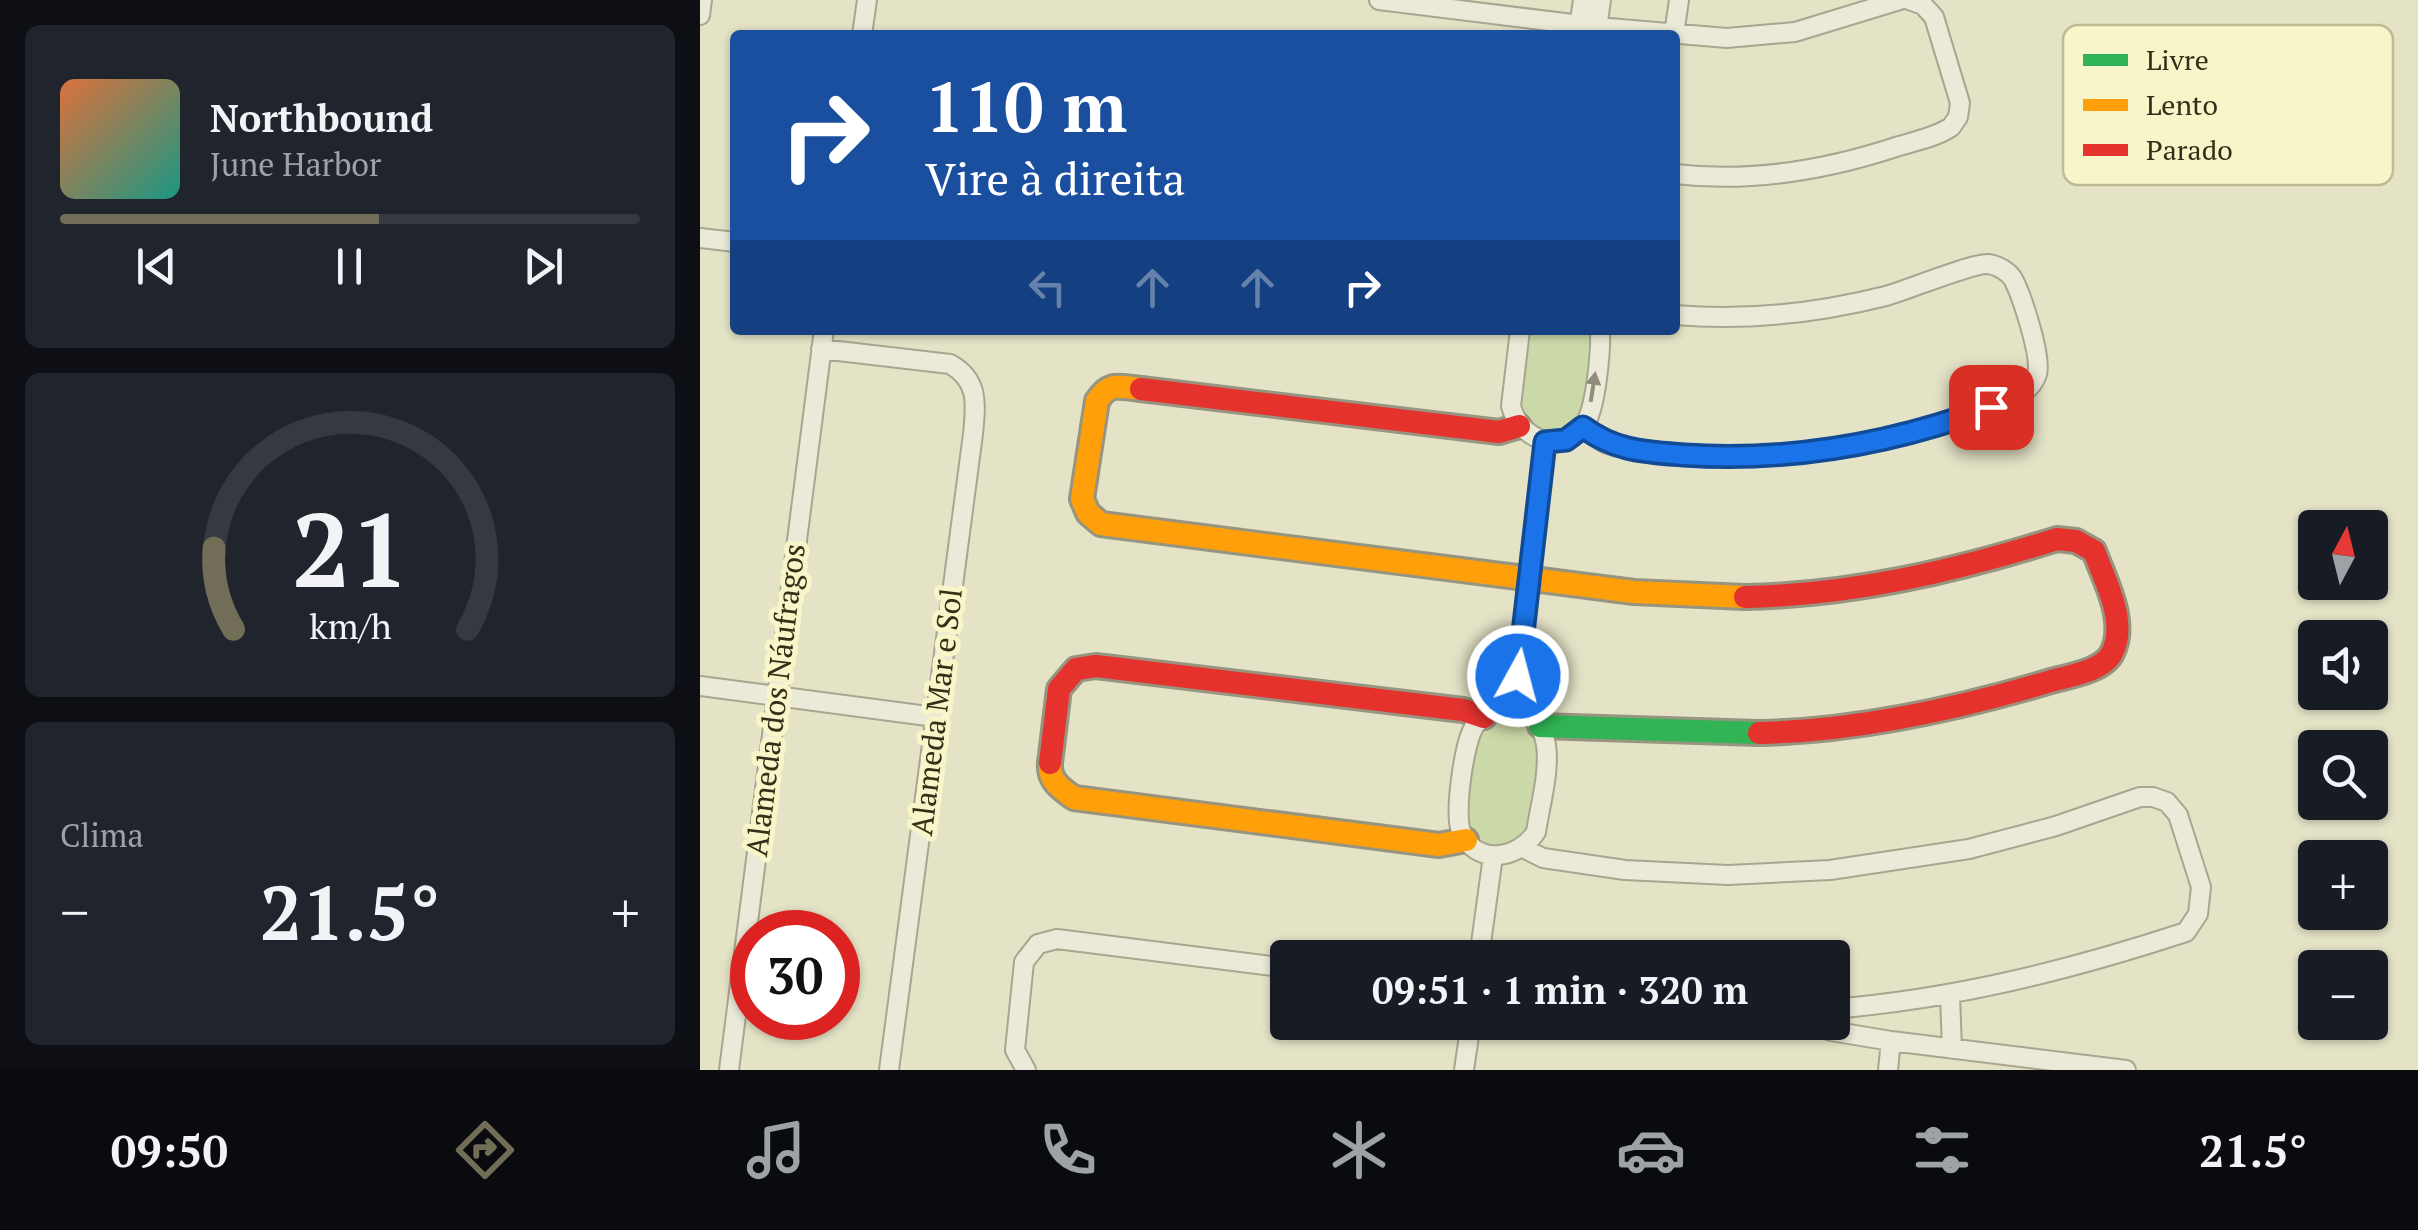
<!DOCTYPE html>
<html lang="pt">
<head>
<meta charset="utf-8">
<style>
  :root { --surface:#171b24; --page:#20242c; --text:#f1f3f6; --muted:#9ea1a6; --line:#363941; --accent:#726d56 }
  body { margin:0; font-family:"PT Serif",serif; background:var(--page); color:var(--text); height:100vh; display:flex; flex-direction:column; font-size:38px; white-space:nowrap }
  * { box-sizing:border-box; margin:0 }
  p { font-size:32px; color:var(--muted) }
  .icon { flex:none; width:55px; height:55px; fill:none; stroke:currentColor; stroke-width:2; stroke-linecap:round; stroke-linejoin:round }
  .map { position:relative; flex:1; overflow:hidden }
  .sheet { display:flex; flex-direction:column; gap:25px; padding:25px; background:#0d0f14; width:700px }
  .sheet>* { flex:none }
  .top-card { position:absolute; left:30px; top:30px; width:950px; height:305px; border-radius:10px; box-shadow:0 2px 8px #0004; background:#1a4fa0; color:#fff; overflow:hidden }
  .needle { width:65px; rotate:7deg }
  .fabs { position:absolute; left:1598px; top:510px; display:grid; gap:20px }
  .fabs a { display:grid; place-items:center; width:90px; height:90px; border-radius:10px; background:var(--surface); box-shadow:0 2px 8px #0004; font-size:50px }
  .speed { position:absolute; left:30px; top:910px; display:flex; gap:20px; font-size:50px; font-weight:700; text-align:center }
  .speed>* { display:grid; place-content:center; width:130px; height:130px; border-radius:50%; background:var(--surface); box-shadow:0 2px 8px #0004; line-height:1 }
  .speed .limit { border:15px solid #d22; background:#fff; color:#111 }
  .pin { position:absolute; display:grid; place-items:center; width:85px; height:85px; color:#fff; margin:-42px; border-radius:20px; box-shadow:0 5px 15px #0006 }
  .me { position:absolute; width:110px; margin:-55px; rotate:7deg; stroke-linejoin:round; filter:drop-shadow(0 0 8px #0008) }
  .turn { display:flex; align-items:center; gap:35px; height:210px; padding:0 30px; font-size:45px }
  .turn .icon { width:130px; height:130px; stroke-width:2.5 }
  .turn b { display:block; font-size:70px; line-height:85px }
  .lanes { display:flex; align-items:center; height:95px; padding:0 30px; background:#0003; justify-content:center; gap:50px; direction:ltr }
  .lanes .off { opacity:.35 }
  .big { font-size:75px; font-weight:800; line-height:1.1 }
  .sheet .tile { flex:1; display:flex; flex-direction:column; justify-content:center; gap:15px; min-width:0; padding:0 35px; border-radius:15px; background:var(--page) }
  .sheet .dial { align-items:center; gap:0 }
  .dial svg { height:260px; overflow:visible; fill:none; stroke:var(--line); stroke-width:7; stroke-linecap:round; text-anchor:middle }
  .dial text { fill:var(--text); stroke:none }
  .song { display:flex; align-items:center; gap:30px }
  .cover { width:120px; height:120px; border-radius:15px; background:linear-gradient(135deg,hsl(20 70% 55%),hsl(170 70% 35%)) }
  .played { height:10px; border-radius:5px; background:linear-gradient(90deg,var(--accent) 55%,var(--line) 55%) }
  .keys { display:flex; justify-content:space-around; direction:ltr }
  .heat { display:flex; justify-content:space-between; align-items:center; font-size:55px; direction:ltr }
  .trip { position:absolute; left:570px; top:940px; width:580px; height:100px; border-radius:10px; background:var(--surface); box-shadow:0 2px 8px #0004; font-weight:800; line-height:100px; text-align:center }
  .dock { display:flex; height:160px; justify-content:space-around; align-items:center; background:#090b0e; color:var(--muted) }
  .dock .icon { width:70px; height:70px }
  .dock .active { color:var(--accent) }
  .dock b { font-size:45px; color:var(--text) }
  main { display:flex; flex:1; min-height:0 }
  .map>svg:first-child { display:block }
</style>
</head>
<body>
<main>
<section class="sheet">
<div class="tile">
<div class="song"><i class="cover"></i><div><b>Northbound</b><p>June Harbor</p></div></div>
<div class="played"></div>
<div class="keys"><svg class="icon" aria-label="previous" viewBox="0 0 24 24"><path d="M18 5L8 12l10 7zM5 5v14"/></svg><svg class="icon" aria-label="pause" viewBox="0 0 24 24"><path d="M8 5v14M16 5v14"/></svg><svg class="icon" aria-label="next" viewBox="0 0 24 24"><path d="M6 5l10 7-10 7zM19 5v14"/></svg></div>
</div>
<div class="tile dial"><svg viewBox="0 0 100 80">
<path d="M14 69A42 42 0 1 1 86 69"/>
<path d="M14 69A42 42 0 0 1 8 44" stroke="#726d56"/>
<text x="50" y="56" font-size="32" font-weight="700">21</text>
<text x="50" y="72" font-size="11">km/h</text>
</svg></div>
<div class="tile"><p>Clima</p>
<div class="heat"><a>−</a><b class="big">21.5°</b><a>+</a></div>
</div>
</section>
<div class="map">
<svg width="1718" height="1070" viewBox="0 0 1718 1070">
  <rect width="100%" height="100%" fill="#e4e3c6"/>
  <path fill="#cbd8a7" d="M828,330h64c1,27 -3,111 -44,104 -14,-2 -23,-13 -28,-26 -5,-15 6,-60 8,-78z
    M804,717c11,2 23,3 30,13 13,21 -2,75 -6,99l-4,7 -22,12 -24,-7 -12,-22 9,-74 13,-22z"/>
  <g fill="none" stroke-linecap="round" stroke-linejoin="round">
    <g stroke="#a8a590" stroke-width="22">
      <path id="street" d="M679,0l218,27 130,11 68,-6 105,-32
        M0,15l2,-15
        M878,34l5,-34
        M974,34l5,-34
        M162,35l5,-35
        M896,35l5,-35
        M975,174c76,9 152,-4 224,-28 17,-5 37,-9 52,-19l7,-10 2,-14 -26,-86 -11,-12 -14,-5
        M0,238l35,4
        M820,330l-9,76c8,34 55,53 75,16 10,-17 15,-71 14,-92
        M121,349l129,15c29,16 26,40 23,70l-84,636
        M883,427c8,6 16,14 25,17 23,8 51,9 75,11 100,6 199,-8 292,-42 21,-8 55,-15 62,-39 5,-17 -15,-78 -24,-95 -5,-8 -16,-14 -25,-15 -15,-1 -81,26 -102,32 -68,17 -141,25 -211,19
        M0,686l235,31
        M803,709c67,2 39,81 33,123 -17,27 -60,35 -75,-1 -7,-17 3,-93 15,-107 7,-9 17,-12 27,-15z
        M814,710l31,-268
        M823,848l20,10 82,12 103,5 102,-5 139,-21 87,-23 84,-29h13l14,5 11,13 23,72 -3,27 -12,18c-116,38 -231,67 -354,77
        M779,958l14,-102
        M1250,995l2,54
        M1108,1022l23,9 60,10 235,29
        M29,1070l95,-740
        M326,1070l-11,-20 9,-88 14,-18 19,-5 231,29
        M764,1070l7,-48
        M1188,1070l3,-29"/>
    </g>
    <g stroke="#979480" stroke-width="28">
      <path id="fast" d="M840,726l219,7"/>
    </g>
    <g stroke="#979480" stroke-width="28">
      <path id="slow" d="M441,389c-22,-2 -31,-8 -44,12l-15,98 6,14 13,11 533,68 111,5
        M350,763c-2,17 11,26 24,35l365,47 27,-5"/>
    </g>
    <g stroke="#979480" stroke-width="28">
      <path id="jam" d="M441,389l358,43 20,-6
        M1045,597c107,-2 210,-26 312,-58l19,2 18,10c11,30 34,71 18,102 -9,18 -43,23 -61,28 -94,28 -193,50 -292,52
        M350,763l9,-74 17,-20 20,-3 367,44 21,7"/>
    </g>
    <use href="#street" stroke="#ebead8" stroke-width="18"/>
    <use href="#fast" stroke="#30b455" stroke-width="22"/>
    <use href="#slow" stroke="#ff9f0a" stroke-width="22"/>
    <use href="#jam" stroke="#e5322d" stroke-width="22"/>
  </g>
  <defs><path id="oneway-solid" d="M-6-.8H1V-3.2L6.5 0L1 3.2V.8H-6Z" transform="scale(2.5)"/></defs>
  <use fill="#908c78" href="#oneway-solid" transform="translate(893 387) rotate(-81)"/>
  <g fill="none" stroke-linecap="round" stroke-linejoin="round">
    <g stroke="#114b97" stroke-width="25">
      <path id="route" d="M818,676l27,-234 21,-2 17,-13c32,24 62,25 101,28 106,7 208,-11 307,-48"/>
    </g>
    <use href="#route" stroke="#1a73e8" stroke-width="18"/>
  </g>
  <g text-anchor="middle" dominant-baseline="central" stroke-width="10" stroke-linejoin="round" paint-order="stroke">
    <g font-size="30" fill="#352e19" stroke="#f8f6c9">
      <text transform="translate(75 700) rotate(-83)">Alameda dos Náufragos</text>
      <text transform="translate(236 712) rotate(-83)">Alameda Mar e Sol</text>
    </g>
  </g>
  <rect x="1363" y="25" width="330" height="160" rx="15" fill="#f8f6c9" stroke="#beba94" stroke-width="2.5"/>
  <rect x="1383" y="54" width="45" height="12" fill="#30b455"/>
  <rect x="1383" y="99" width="45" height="12" fill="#ff9f0a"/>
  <rect x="1383" y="144" width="45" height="12" fill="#e5322d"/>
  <g font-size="28" fill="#352e19">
    <text x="1446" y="70">Livre</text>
    <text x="1446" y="115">Lento</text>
    <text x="1446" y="160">Parado</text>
  </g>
</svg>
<div class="fabs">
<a><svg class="needle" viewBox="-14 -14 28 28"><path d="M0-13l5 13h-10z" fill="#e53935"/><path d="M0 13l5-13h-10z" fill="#9ea1a6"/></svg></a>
<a><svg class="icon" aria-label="sound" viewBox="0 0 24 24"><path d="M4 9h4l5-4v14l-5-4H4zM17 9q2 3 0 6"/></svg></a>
<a><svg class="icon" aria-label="search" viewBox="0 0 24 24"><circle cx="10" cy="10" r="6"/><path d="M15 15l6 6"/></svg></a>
<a>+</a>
<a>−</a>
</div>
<div class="speed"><div class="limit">30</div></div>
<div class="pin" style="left:1291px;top:407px;background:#d93025"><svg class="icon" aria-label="arrive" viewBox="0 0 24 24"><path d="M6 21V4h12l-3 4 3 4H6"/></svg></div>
<svg class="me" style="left:818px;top:676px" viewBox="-20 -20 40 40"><circle r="17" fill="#1a73e8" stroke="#fff" stroke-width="3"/><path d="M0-11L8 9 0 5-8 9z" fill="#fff"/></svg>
<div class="trip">09:51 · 1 min · 320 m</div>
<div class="top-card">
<div class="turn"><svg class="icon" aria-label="right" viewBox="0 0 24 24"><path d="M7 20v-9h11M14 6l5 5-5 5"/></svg><div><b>110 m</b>Vire à direita</div></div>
<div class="lanes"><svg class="icon off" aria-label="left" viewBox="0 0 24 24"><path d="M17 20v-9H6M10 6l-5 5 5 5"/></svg><svg class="icon off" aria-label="ahead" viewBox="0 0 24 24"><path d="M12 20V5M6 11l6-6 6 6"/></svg><svg class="icon off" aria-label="ahead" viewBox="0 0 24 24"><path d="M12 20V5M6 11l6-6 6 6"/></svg><svg class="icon" aria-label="right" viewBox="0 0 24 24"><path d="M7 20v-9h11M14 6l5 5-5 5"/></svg></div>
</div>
</div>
</main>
<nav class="dock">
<b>09:50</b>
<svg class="icon active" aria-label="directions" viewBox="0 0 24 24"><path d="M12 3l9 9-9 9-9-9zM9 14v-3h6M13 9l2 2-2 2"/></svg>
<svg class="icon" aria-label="music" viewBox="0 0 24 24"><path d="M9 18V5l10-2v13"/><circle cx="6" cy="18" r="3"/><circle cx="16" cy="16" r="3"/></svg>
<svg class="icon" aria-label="phone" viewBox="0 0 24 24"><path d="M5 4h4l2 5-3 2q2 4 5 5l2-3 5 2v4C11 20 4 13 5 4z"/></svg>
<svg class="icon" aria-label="climate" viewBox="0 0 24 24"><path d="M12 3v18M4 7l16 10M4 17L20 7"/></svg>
<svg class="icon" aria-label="car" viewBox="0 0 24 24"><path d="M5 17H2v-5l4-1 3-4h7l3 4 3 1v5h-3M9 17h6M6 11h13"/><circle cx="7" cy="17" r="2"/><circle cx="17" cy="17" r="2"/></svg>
<svg class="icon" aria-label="filters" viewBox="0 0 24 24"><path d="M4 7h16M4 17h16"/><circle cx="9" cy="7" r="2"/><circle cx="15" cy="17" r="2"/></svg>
<b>21.5°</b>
</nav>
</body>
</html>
